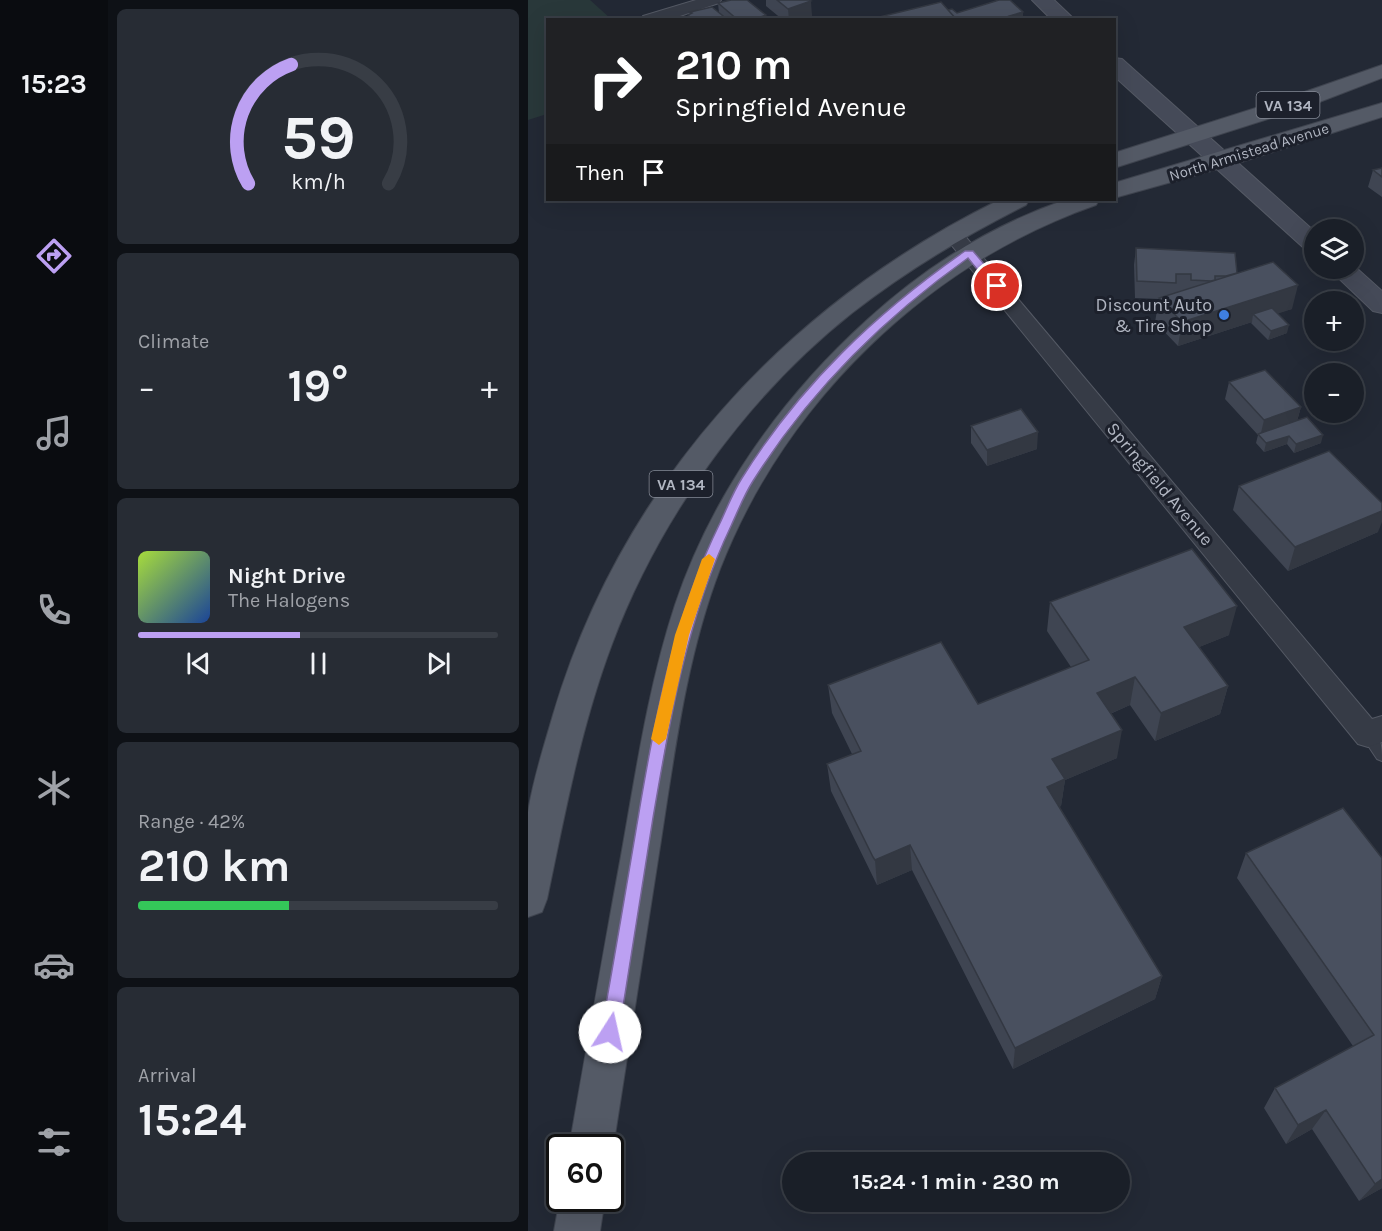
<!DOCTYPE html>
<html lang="en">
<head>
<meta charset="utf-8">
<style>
  :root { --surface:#1a1f28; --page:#272c34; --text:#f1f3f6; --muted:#9fa2a8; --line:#383d45; --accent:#bca0f2 }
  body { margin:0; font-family:Karla,sans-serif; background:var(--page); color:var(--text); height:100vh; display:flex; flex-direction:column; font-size:22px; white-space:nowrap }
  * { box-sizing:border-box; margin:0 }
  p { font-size:20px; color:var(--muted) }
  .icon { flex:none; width:33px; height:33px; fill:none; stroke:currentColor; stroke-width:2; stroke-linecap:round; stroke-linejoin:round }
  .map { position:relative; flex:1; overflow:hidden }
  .side { display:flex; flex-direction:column; gap:9px; padding:9px; background:#0e1116; width:420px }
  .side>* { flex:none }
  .guide { position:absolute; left:18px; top:18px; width:570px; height:183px; border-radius:0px; box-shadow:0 6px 24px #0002,0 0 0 2px var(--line); background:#202124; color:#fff; overflow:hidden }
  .tools { position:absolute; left:776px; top:219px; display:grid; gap:12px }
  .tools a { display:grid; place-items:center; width:60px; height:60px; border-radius:50%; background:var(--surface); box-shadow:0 6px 24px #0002,0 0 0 2px var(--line); font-size:30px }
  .speed { position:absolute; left:18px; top:1134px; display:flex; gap:12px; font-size:30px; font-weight:700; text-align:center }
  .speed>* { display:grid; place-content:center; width:78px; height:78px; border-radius:50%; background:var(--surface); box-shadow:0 6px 24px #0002,0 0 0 2px var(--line); line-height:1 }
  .speed .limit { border:3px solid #111; border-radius:9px; background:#fff; color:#111 }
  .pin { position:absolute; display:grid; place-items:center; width:51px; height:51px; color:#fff; margin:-26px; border:3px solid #fff; border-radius:50%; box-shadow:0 2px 6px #0007 }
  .me { position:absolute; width:66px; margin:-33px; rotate:10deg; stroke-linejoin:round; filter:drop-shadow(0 0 4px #0008) }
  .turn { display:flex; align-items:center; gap:21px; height:126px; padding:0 30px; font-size:27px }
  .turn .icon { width:78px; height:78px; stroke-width:2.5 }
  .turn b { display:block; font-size:42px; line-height:51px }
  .then { display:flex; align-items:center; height:57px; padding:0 30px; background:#0003; gap:12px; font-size:22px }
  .big { font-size:45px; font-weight:700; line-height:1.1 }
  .side .widget { flex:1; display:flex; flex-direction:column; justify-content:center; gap:9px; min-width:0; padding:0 21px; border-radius:9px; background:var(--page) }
  .side .dial { align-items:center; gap:0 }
  .dial svg { height:156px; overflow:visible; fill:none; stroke:var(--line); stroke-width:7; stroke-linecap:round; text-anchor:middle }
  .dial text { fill:var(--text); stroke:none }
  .song { display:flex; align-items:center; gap:18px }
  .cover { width:72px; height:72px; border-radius:9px; background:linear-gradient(135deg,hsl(80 70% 55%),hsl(220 70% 35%)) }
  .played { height:6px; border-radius:3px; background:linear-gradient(90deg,var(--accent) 45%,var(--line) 45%) }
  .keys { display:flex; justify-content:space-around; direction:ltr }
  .heat { display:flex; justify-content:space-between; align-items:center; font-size:33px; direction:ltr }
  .charge { height:9px; border-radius:4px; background:linear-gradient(90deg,#34c759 42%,var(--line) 0) }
  .trip { position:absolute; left:254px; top:1152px; width:348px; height:60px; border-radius:30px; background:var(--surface); box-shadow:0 6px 24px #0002,0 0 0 2px var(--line); font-weight:700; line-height:60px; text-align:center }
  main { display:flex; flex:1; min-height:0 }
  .tab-bar { display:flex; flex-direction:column; width:108px; justify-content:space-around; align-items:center; background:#0a0c10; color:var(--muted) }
  .tab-bar .icon { width:42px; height:42px }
  .tab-bar .on { color:var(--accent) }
  .tab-bar b { font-size:27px; color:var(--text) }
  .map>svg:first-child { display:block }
</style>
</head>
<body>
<main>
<nav class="tab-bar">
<b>15:23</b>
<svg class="icon on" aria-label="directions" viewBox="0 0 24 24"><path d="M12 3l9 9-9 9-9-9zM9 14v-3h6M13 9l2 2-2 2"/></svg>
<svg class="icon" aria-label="music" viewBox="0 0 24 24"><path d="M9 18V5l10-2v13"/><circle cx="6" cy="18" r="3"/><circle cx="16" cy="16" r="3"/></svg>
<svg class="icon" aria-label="phone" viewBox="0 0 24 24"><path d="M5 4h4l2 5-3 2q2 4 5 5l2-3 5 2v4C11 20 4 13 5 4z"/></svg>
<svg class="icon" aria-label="climate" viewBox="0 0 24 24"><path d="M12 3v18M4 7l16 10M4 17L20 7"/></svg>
<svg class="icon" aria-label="car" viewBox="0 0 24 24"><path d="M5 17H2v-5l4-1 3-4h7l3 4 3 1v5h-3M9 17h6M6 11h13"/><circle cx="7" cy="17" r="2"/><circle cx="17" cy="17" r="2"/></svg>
<svg class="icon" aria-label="filters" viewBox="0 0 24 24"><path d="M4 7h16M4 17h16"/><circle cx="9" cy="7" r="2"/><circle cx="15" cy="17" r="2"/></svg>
</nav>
<section class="side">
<div class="widget dial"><svg viewBox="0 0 100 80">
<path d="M14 69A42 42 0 1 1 86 69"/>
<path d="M14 69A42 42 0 0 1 36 8" stroke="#bca0f2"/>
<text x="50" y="56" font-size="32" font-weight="700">59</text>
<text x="50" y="72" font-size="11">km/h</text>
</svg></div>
<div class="widget"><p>Climate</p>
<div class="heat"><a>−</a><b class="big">19°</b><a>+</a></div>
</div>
<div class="widget">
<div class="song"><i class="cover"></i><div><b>Night Drive</b><p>The Halogens</p></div></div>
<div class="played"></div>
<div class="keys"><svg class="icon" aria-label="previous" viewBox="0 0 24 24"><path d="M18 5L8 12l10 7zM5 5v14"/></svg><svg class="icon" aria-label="pause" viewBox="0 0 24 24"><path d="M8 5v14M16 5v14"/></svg><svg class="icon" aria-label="next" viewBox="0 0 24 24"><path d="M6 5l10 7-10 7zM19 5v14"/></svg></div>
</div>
<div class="widget"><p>Range · 42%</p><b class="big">210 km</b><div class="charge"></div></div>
<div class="widget"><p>Arrival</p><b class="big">15:24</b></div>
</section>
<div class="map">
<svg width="854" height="1231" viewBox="0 0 854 1231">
  <rect width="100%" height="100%" fill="#232935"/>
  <path fill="#29383a" d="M0,0h62l21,19 -63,1 -1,94 -19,6z"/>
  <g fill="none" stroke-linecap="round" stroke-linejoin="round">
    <g stroke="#545964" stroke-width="2">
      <path id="service" d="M840,729c14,5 14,19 14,32l-5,-2 -16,-24 2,-4z"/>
    </g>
    <g stroke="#545964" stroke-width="2">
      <path id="minor" d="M168,0h25l-2,3 -51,17h-27l2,-4z
        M424,227l7,2 413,490 10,-3v26l-14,5 -10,-3 -413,-507 -3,-4 3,-4z"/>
    </g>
    <g stroke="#545964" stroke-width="2">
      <path id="secondary" d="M504,0h22l21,20h-23z
        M586,58l8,1 192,172v21l-9,-3 -191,-173z
        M825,265l29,26v22l-9,-2 -45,-43h25z"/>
    </g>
    <g stroke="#3f444f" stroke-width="2">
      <path id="primary" d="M854,65v13l-73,28 -195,62v-15l179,-57z
        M854,103v14l-153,49 -115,32v-15z
        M471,200h30l-3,5c-62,31 -120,66 -174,108 -105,83 -193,205 -240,331 -31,82 -47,169 -65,255l-5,13 -14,5c0,-34 0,-71 0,-105 5,-32 16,-66 25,-97 68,-230 233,-410 446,-515z
        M537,200h34l-3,5c-169,59 -311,197 -376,364 -33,86 -45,180 -59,271 -16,103 -32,205 -48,308l-3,6v-6h-41c17,-98 34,-195 52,-292 15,-84 27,-169 54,-251 37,-110 106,-207 192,-285 57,-52 124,-95 198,-120z
        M32,1198h45l-5,33h-46z"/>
    </g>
    <use href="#service" fill="#363b46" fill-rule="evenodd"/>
    <use href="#minor" fill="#363b46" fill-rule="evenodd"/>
    <use href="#secondary" fill="#454a58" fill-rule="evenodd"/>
    <use href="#primary" fill="#545a66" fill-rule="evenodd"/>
  </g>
  <path fill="#3f4552" d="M238,0h43l3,17 -7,3h-22l-17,-14z
    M190,3l48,17h-78v-5l3,-1 -1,-2 29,1z
    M854,168v29l-14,-10 5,-17z
    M608,248l101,25 55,36 -15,4 10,20 -19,7 -17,-17 1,-1 -74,24 -23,-24 4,-23 -24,-1 -1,-33z
    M701,382l72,25 -4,14 24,22 -27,10 -7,-9 -23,8 -8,-9 2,-8 -33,-36z
    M443,426l66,23 -50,17 -16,-23z
    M711,486l139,46 -90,39 -55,-61z
    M522,602l179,33 -30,12 29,39 -8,28 -65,27 -25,-36 -20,9 7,44 -52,22 -4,26 -2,1 103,169 -7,23 -142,70 -101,-199 -35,15 -46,-94 -4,-27 25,-10 -20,-41 -4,-28 150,19 93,-37 -24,-36z
    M718,853l136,5v330l-23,13 -47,-72 -26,15 -22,-36 11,-20 78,-42 -116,-168z"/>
  <path fill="#333842" d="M283,1l1,16 -7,3h-16l-1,-11z
    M495,12v8h-14v-4z
    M238,15v5h-14z
    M770,285l-6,24 -33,11 -6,-6 -1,8 -74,24 4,-24z
    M761,325l-2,8 -19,7 3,-9z
    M773,407l-5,17 -36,13 4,-17z
    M510,432l-1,17 -50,17v-16z
    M795,435l-2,8 -27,10 2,-9z
    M761,436l-2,8 -23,8 2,-9z
    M854,511v11l-4,10 -90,39 7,-24z
    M709,606l-8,29 -52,21 7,-29z
    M607,677l-5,28 -37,16 4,-28z
    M700,686l-8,28 -65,27 6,-28z
    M594,730l-5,28 -52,22 -4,26 -17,7 3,-26 5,-28z
    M382,845l2,25 -35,15 -2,-25z
    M634,976l-7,23 -142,70 2,-21z
    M798,1110l-14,19 -26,15 12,-19z
    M854,1179v9l-23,13 16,-17z"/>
  <path fill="#49505f" stroke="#333842" stroke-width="1.5" d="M203,0h16l19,15 -14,5h-14l-20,-17z
    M249,0h32l2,1 -23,8z
    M471,0h11l13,12 -14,4 4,4h-56l-9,-10 4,-1 5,4z
    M413,2l16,18h-90z
    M184,7l16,13h-35l-5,-5 4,-2 -2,-1z
    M854,168v9l-9,-7z
    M608,248l99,5 2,20 -11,3h-11v4l-4,1 -20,-1v-6h-15v9l-39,-2z
    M745,262l25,23 -116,37 -23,-24z
    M744,308l17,17 -18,6 -18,-17z
    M737,370l36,37 -37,13 -35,-38z
    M493,409l17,23 -51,18 -16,-24z
    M779,417l16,18 -27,9 -7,-8 -23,7 -8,-9z
    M801,451l53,52v8l-87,36 -56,-61z
    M664,549l45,57 -53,21 44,59 -67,27 -26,-36 -38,16 25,37 -70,29 13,20 -18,8 115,189 -147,72 -105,-203 -35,15 -2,-3 -46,-93 34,-13 -33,-66 113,-43 37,62 111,-44 -39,-58z
    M815,808l39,50v321l-7,5 -49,-74 -28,15 -23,-37 99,-53 -128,-182z"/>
  <path fill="#bca0f2" stroke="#7a689d" stroke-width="1.5" d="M437,251h8l28,33v5h-8l-25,-31c-86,61 -159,134 -215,223 -9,14 -15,30 -22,45 -44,92 -61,192 -78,292 -11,71 -23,143 -34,214l-3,6 -6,3 -6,-3 -3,-6c13,-71 25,-143 37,-214 17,-102 36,-202 82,-295 7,-15 13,-31 22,-45 58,-93 134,-165 223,-227z"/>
  <path fill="#f59e0b" d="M181,554l6,5 -26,76 -23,104 -7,6 -8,-6 24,-104 27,-76z"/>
  <circle fill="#3f7fe0" stroke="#1c202b" stroke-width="2" cx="696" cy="315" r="6"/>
  <g text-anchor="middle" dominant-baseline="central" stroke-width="6" stroke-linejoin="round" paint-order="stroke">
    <g font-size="15" fill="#b1b6c2" stroke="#1c202b">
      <text transform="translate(721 152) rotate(-17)">North Armistead Avenue</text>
    </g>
    <g fill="#1c202b" stroke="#848995" stroke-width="1.5">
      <rect x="728.5" y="92" width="63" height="26" rx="4.5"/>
      <rect x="121.5" y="471" width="63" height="26" rx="4.5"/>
    </g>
    <g font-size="16" font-weight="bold" fill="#b1b6c2">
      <text x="760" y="105">VA 134</text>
      <text x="153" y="484">VA 134</text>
    </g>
    <g font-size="18" fill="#b1b6c2" stroke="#1c202b" text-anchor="end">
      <text x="684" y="305">Discount Auto<tspan x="684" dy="21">&amp; Tire Shop</tspan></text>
    </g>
    <g font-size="18" fill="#b1b6c2" stroke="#1c202b">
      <text transform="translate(632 484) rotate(50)">Springfield Avenue</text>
    </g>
  </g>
</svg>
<div class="tools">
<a><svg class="icon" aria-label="layers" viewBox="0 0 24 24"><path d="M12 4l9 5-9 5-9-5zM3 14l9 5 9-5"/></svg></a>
<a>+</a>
<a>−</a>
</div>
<div class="speed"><div class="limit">60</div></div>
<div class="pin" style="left:469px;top:286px;background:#d93025"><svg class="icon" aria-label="arrive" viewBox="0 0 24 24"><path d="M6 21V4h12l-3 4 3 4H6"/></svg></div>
<svg class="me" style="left:82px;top:1032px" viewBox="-20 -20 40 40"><circle r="19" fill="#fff"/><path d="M0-13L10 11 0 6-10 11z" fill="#bca0f2"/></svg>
<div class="trip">15:24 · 1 min · 230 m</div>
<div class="guide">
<div class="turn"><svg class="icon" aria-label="right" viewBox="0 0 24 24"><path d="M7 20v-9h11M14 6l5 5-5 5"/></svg><div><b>210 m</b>Springfield Avenue</div></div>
<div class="then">Then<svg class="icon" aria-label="arrive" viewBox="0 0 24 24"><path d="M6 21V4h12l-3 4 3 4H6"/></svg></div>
</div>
</div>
</main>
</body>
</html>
